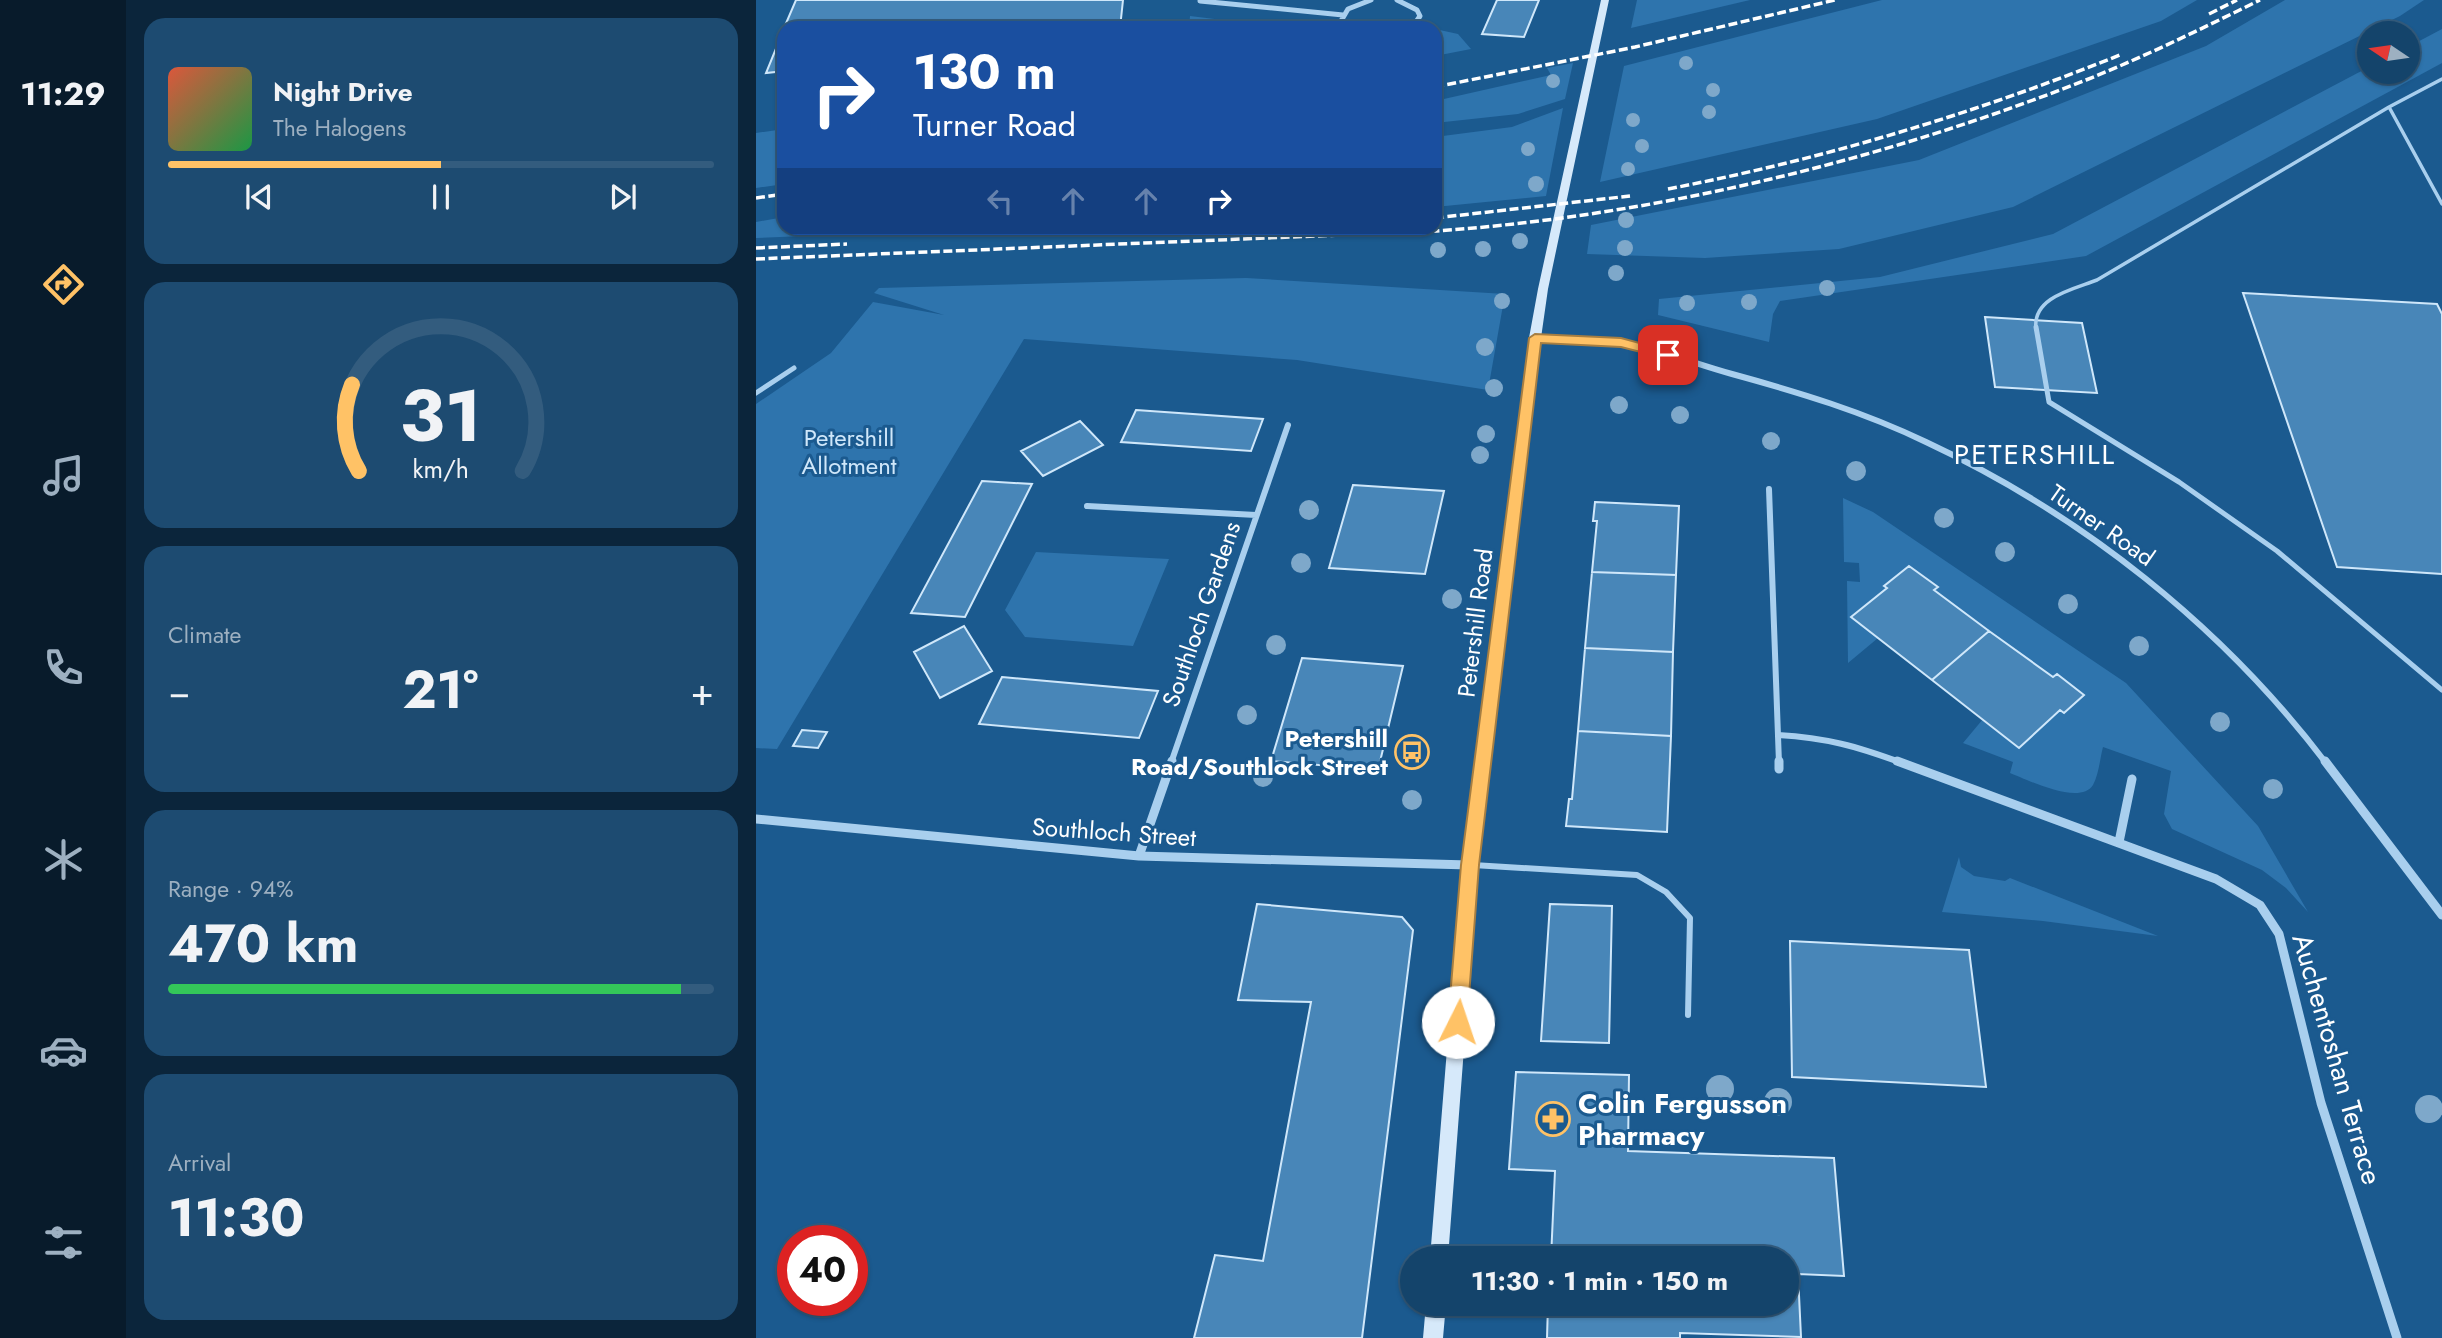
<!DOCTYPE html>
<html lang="en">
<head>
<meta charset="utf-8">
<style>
  :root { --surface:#14446b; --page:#1d4b71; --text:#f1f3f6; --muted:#9db0c1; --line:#335c7e; --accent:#ffc266 }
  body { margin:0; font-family:Jost,sans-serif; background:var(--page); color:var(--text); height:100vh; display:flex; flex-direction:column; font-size:26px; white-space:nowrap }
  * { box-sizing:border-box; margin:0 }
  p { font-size:23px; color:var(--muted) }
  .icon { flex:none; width:38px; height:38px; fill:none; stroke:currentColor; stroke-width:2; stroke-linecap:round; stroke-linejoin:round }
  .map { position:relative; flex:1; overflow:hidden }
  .panel { display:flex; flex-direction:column; gap:18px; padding:18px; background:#0b253b; width:630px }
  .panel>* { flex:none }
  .hud { position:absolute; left:21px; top:21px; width:665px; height:214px; border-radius:21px; box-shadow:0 2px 5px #0004,0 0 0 2px var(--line); background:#1a4fa0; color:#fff; overflow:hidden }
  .needle { width:46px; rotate:283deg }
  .controls { position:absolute; left:1601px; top:21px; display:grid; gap:14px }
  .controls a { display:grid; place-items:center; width:63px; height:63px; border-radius:50%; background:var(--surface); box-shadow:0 2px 5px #0004,0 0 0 2px var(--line); font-size:35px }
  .speed { position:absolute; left:21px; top:1225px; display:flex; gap:14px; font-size:35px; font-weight:700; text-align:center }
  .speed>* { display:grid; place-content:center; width:91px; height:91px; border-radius:50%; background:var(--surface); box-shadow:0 2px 5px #0004,0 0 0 2px var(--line); line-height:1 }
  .speed .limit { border:10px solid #d22; background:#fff; color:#111 }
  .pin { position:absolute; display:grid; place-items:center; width:60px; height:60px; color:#fff; margin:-30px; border-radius:14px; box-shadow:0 4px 10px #0006 }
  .me { position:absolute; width:77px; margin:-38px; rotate:4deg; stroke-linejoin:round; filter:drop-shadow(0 0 5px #0008) }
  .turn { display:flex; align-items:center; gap:24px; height:147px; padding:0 21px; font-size:32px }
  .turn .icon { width:91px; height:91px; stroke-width:2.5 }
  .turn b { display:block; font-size:49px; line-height:60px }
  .lanes { display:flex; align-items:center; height:66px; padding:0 21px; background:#0003; justify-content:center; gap:35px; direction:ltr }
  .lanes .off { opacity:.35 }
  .big { font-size:52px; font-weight:700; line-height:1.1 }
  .panel .tile { flex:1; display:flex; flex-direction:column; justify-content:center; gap:10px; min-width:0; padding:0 24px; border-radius:21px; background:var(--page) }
  .panel .dial { align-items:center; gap:0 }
  .dial svg { height:182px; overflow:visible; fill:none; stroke:var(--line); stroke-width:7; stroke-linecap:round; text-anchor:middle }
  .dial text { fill:var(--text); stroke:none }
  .song { display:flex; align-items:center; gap:21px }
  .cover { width:84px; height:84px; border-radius:10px; background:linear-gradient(135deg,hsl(10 70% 55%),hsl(140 70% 35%)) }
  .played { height:7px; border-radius:4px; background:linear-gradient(90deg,var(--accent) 50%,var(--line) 50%) }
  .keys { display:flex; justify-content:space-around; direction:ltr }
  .heat { display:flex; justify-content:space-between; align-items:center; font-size:38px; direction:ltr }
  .charge { height:10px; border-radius:5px; background:linear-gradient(90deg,#34c759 94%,var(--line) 0) }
  .trip { position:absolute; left:644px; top:1246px; width:399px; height:70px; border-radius:35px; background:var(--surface); box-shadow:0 2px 5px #0004,0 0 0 2px var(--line); font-weight:700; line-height:70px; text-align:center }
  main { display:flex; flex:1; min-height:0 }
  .menu { display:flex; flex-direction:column; width:126px; justify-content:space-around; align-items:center; background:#081b2b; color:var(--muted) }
  .menu .icon { width:49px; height:49px }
  .menu .selected { color:var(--accent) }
  .menu b { font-size:32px; color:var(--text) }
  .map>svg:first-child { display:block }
</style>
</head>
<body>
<main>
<nav class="menu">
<b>11:29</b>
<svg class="icon selected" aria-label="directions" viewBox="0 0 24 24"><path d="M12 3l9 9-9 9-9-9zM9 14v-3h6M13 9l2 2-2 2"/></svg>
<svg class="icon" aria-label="music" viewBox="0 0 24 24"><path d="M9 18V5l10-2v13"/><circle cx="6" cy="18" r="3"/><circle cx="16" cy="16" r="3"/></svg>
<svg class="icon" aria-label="phone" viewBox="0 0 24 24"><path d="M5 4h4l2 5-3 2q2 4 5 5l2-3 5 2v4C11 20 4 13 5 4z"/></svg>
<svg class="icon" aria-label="climate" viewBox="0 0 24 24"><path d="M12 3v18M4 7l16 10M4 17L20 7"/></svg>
<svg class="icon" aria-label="car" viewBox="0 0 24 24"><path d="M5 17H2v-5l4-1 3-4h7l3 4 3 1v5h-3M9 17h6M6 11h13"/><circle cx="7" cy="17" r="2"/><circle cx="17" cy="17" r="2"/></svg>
<svg class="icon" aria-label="filters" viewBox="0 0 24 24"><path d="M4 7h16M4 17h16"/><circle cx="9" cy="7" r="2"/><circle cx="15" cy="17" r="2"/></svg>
</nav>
<section class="panel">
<div class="tile">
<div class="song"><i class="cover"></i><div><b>Night Drive</b><p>The Halogens</p></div></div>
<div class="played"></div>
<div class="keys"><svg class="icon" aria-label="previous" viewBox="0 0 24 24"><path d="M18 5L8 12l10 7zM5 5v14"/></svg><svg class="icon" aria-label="pause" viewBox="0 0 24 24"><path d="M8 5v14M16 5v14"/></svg><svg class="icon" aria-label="next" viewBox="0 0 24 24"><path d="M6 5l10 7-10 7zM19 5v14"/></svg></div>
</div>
<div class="tile dial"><svg viewBox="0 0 100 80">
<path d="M14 69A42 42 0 1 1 86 69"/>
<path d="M14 69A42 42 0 0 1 11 31" stroke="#ffc266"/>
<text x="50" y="56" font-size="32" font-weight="700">31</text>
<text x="50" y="72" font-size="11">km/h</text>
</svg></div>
<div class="tile"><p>Climate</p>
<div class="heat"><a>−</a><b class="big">21°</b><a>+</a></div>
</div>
<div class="tile"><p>Range · 94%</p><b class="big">470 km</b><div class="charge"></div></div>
<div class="tile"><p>Arrival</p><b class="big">11:30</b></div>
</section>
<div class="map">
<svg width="1686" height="1338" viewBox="0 0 1686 1338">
  <rect width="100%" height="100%" fill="#1b5a8f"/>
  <path fill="#2e74ad" d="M881,0h113l-119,28z
    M1126,0h315l-36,21 -284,98 -277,63 24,-116z
    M1529,0h139l-24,16 -387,191 -174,42 -134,9 -118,-4 4,-29 328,-65 287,-114z
    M434,16l99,12h-100z
    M679,29l23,5 13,15 -36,7z
    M1686,29v34l-356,193 -306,45 -7,13 -4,28 -111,-27 1,-16 221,-22 173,-43 316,-167 1,5h38v-25z
    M817,63l-8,36 -47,15 -83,9v-22l116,-26 -4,-7z
    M807,108l-17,88 -111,11v-70l77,-10z
    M28,129v55l-28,4v-55z
    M28,217v11h209l-237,10v-16z
    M490,278l259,16 -17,96 -191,-30 -273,-21 -247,410 -21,-1v-344l75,-51 42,-51 71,13 -70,-22 5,-5z
    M1087,498l30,14 253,171 132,143 50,86 -22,-24 -24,-18 -90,-41 -8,-15 7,-43 -68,-24c-3,11 -4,27 -10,38 -13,21 -65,-5 -83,-12l3,-11 -50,-19 20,-24 36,29 41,-38 4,3 20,-18 -27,-20 -4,2 -119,-86 4,-4 -29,-21 -25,19 3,3 -36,28 27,22 -30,25 -1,-82 13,1 -1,-19 -15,-1z
    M280,552l133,7 -36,87 -108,-9 -20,-27z
    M1203,857l2,10 13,9 31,5 5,-3 148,58 -115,-15 -101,-9z"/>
  <path fill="#4886b8" stroke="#cfe7fa" stroke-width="2" d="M40,0h327l-3,28h-336z
    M741,0h42l-15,37 -42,-3z
    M28,29v42l-18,2z
    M1487,293l194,11 5,10v260l-105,-7z
    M1229,317l97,6 15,70 -102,-6z
    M380,410l127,9 -12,32 -130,-9z
    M324,421l23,24 -60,31 -22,-25z
    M226,481l50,3 -67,133 -54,-4z
    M597,485l91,6 -19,83 -96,-6z
    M839,502l84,4 -3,69 -84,-3 5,-51h-4z
    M1153,566l29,21 -4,3 55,41 -57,49 -81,-63 36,-29 -3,-2z
    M836,572l84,3 -3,77 -88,-4z
    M208,626l28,45 -52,27 -26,-46z
    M1233,631l64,46 4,-3 27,21 -20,18 -4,-3 -41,38 -87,-68z
    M829,648l88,4 -2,84 -93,-5z
    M546,658l101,8 -25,104 -107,-9z
    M246,677l156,14 -19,47 -160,-14z
    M46,730l25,2 -9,16 -25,-2z
    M822,731l93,5 -4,96 -101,-6 3,-27h3z
    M501,904l145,13 11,13 -51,408h-168l21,-83 48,6 48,-259 -73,-2z
    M794,904l62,2 -3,137 -68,-2z
    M1034,941l179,9 17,137 -194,-10z
    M760,1072l113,3 -1,76 206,7 10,118 -46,-2 3,63 -121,-4v5h-133l1,-34h239v-46h-236l4,-87 -46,-2z"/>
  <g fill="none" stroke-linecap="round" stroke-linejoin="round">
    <path stroke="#a9cfee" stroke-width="3.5" d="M1686,79l-53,28 53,97
      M1280,329c-4,-32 38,-40 61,-49l292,-173"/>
    <path stroke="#a9cfee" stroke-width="5" d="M1280,327l13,75 130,80 98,69 165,139
      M0,393l38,-25"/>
    <path stroke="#a9cfee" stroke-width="6" d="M717,865l164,10 29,17 24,26 -2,97"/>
    <path stroke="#a9cfee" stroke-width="5" d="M641,0l20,10 3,6 -8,12
      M444,1l143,14
      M589,28l-4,-7 7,-12 23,-9"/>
    <path stroke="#a9cfee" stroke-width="6" d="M779,338c28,2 57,1 84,5 38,5 76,21 113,31 66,18 132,38 194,68 156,73 296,184 400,321
      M1013,489l10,274
      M331,506l169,9
      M1022,735c49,3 78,11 124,28
      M415,763l117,-338"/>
    <path stroke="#a9cfee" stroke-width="9" d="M1023,761v8
      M1141,761l319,118 44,26 19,29 42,169 76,235
      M1569,761l117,154
      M0,819l383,37 330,9
      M1363,842l13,-63
      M383,856l33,-95"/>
    <path fill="#d6e9fa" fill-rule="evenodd" d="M845,0h8l-61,289 -7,49 -63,527 -30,393h-18l32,-393 67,-527 9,-49z
      M670,1304h20l-3,34h-20z"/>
    <path stroke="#fff" stroke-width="3.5" stroke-dasharray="9 3.5" stroke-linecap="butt" d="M1453,14l28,-14
      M679,87l200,-40 200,-47
      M912,189c156,-30 305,-75 452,-134
      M0,198l28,-4
      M679,218l195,-22
      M0,248l91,-4
      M0,259l681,-28c221,-16 443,-70 649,-151 60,-24 117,-52 174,-80"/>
  </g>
  <g fill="#7ea8ca">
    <circle cx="930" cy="63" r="7"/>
    <circle cx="797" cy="81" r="7"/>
    <circle cx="957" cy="90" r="7"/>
    <circle cx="953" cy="112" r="7"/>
    <circle cx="877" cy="120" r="7"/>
    <circle cx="886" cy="146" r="7"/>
    <circle cx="772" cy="149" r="7"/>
    <circle cx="872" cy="169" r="7"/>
    <circle cx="780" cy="184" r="8"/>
    <circle cx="870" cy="220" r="8"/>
    <circle cx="764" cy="241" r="8"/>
    <circle cx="869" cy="248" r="8"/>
    <circle cx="727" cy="249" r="8"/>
    <circle cx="682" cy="250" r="8"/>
    <circle cx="860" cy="273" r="8"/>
    <circle cx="1071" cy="288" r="8"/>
    <circle cx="746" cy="301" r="8"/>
    <circle cx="993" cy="302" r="8"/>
    <circle cx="931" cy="303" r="8"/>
    <circle cx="729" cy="347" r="9"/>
    <circle cx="738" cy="388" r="9"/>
    <circle cx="863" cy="405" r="9"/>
    <circle cx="924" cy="415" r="9"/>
    <circle cx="730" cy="434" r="9"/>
    <circle cx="1015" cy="441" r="9"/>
    <circle cx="724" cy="455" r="9"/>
    <circle cx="1100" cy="471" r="10"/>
    <circle cx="553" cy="510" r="10"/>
    <circle cx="1188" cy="518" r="10"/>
    <circle cx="1249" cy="552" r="10"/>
    <circle cx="545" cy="563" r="10"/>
    <circle cx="696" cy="599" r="10"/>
    <circle cx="1312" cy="604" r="10"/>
    <circle cx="520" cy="645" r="10"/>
    <circle cx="1383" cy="646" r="10"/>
    <circle cx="491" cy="715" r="10"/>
    <circle cx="1464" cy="722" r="10"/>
    <circle cx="507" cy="777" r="10"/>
    <circle cx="1517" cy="789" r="10"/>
    <circle cx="656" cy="800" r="10"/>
    <circle cx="964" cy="1089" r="14"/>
    <circle cx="1022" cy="1102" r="14"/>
    <circle cx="1673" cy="1109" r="14"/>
  </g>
  <path fill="#ffc266" stroke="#a67e42" stroke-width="2" d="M779,334l86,4 52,14 2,3 -7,4 -47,-12 -80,-4 -62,522 -12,157 -3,7 -6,3 -7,-3 -3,-7 13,-157 68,-527z"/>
  <defs>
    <g id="bus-ring" transform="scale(1.75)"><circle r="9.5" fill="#1b5a8f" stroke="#ffc266" stroke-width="1.5"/><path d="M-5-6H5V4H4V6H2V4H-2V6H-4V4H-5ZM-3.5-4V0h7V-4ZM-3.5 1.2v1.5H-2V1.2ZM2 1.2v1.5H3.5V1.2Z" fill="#ffc266"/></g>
    <g id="pharmacy-ring" transform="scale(1.75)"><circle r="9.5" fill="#1b5a8f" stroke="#ffc266" stroke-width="1.5"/><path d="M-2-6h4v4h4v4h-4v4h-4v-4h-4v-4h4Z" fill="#ffc266"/></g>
  </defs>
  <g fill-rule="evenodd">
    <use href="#bus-ring" x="656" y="752"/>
    <use href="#pharmacy-ring" x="797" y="1119"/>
  </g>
  <g text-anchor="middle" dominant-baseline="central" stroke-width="6" stroke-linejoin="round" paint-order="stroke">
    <g font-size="24" fill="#cfe7fa" stroke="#1b5a8f">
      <text x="93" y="437">Petershill<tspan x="93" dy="28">Allotment</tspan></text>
    </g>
    <g font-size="24" fill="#fff" stroke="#1b5a8f">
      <text transform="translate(1346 525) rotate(35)">Turner Road</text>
      <text transform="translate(445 614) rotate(-71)">Southloch Gardens</text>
      <text transform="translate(719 623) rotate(-83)">Petershill Road</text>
      <text transform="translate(358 832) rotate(4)">Southloch Street</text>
    </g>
    <g font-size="24" font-weight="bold" fill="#fff" stroke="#1b5a8f" text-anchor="end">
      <text x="632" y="738">Petershill<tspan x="632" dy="28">Road/Southlock Street</tspan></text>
    </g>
    <g font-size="28" letter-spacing="2" fill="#fff" stroke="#1b5a8f">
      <text x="1279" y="454">PETERSHILL</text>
    </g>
    <g font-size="28" fill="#fff" stroke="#1b5a8f">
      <text transform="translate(1581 1059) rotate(74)">Auchentoshan Terrace</text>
    </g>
    <g font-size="28" font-weight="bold" fill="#fff" stroke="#1b5a8f" text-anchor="start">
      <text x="822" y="1103">Colin Fergusson<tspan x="822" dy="32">Pharmacy</tspan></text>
    </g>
  </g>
</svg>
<div class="controls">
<a><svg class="needle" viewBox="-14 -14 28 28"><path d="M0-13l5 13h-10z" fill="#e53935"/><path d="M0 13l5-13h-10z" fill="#9db0c1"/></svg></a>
</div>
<div class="speed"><div class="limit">40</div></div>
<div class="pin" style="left:912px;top:355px;background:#d93025"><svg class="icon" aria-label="arrive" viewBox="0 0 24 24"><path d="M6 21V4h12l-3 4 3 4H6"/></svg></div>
<svg class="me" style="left:702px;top:1022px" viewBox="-20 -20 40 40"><circle r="19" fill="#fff"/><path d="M0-13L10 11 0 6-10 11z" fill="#ffc266"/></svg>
<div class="trip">11:30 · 1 min · 150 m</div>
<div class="hud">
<div class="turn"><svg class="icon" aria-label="right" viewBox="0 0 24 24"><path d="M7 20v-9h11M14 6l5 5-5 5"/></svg><div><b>130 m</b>Turner Road</div></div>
<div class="lanes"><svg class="icon off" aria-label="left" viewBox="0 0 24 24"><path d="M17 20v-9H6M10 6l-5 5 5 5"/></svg><svg class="icon off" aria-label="ahead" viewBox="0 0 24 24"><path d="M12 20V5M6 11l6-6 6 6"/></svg><svg class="icon off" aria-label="ahead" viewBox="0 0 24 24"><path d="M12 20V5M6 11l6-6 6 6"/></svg><svg class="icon" aria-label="right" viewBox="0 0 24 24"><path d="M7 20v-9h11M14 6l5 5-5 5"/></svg></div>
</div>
</div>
</main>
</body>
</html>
